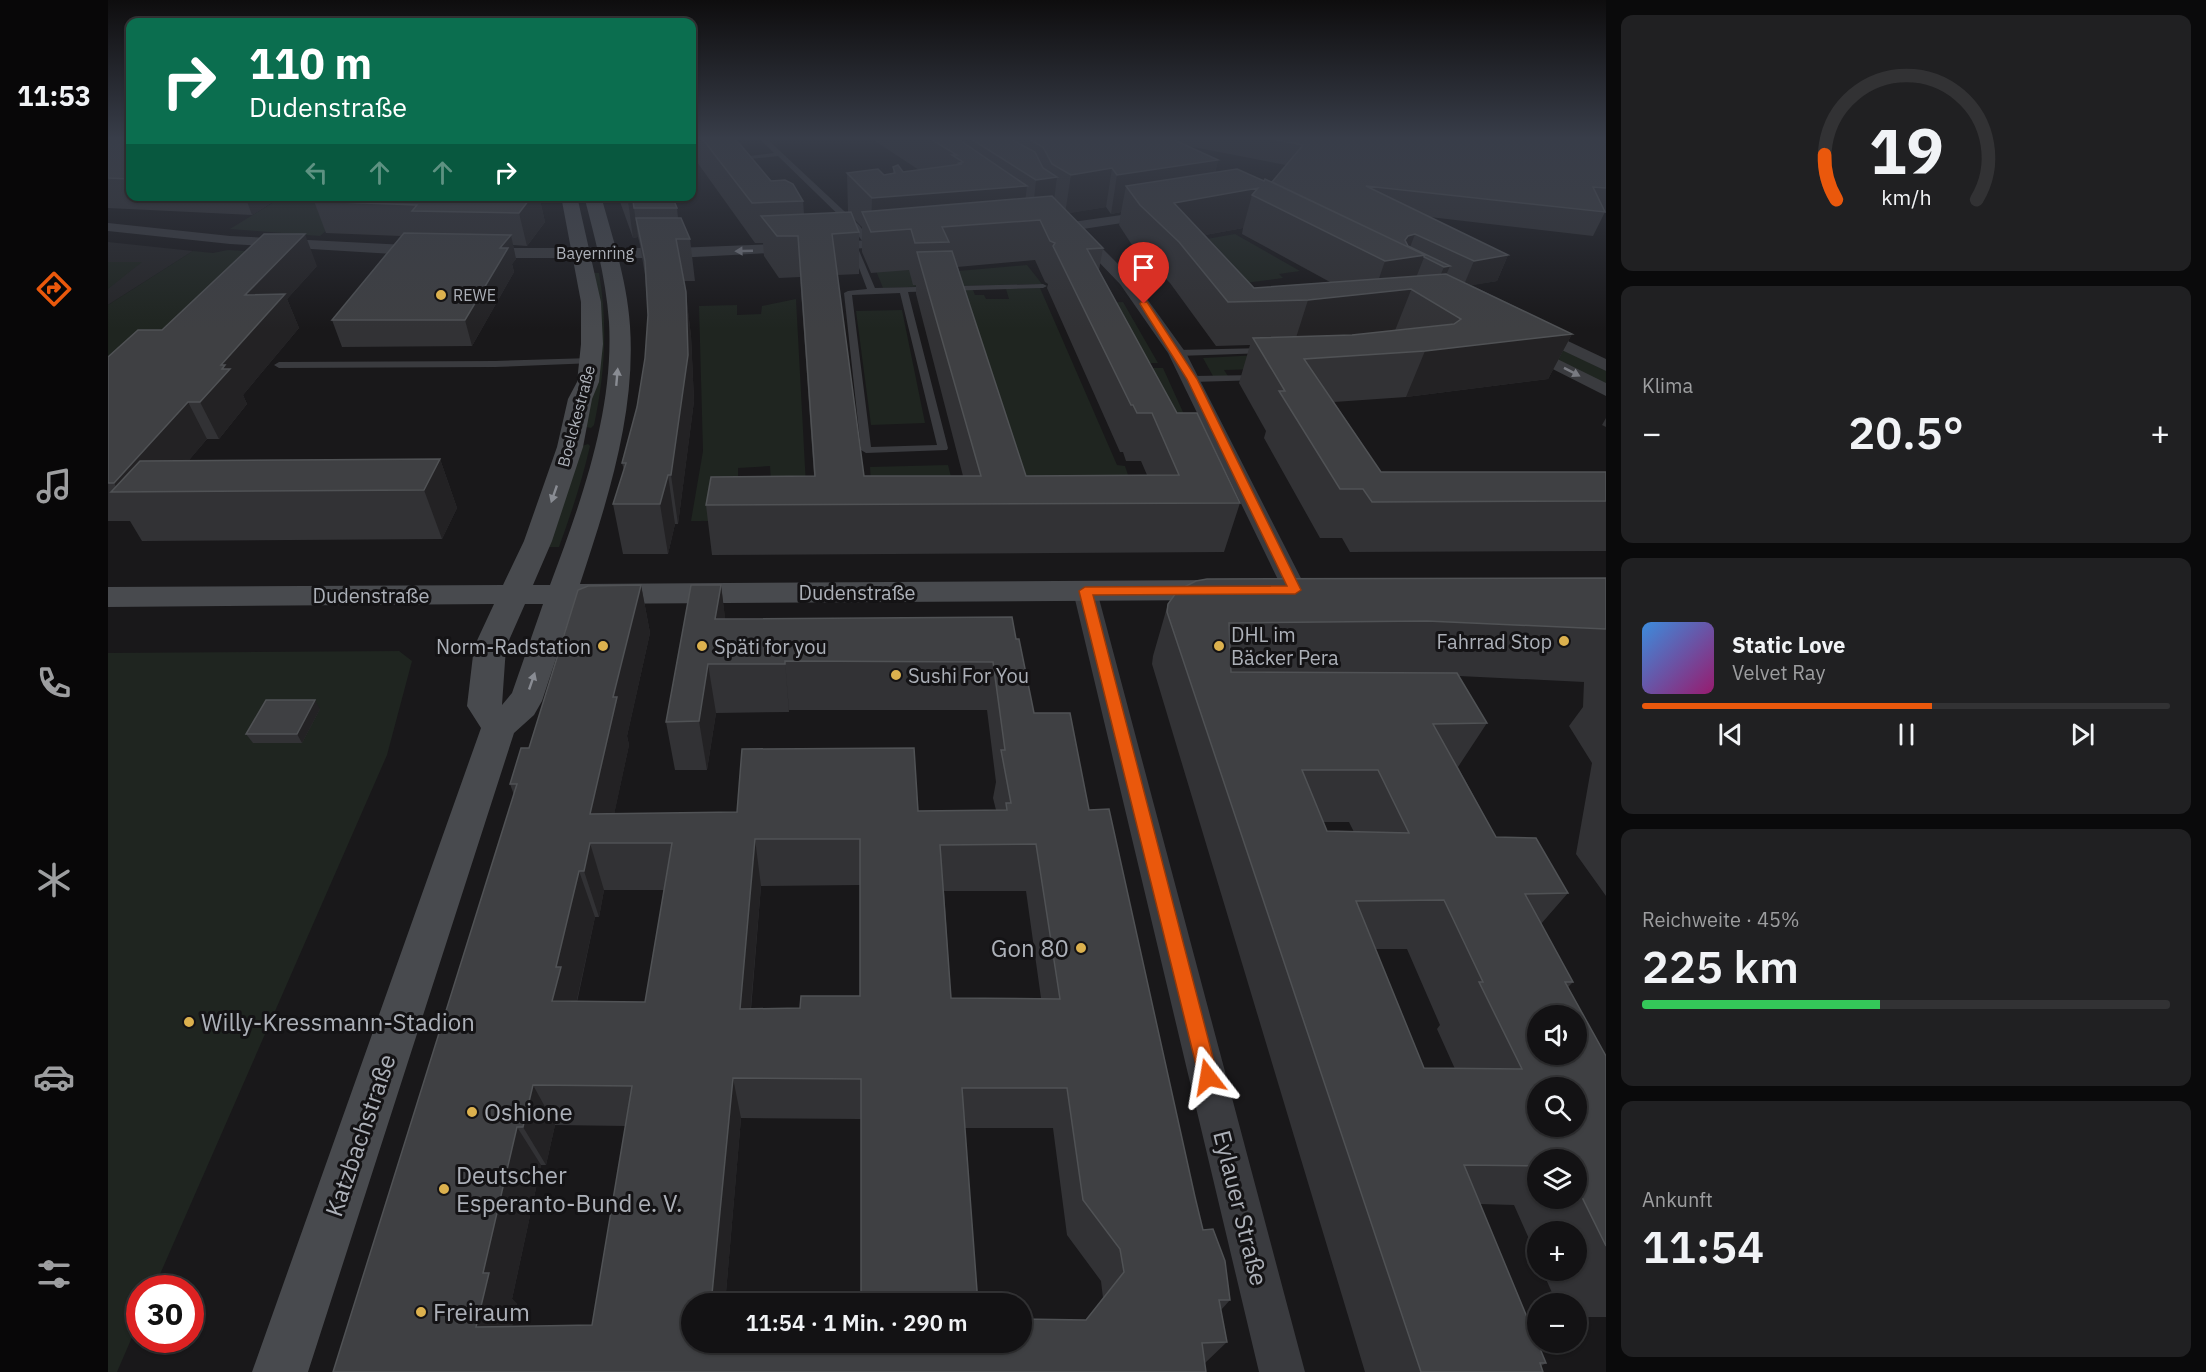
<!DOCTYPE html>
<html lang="de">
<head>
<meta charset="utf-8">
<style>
  :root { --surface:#131214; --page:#202022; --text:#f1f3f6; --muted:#9d9ea0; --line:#323234; --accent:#ea580c }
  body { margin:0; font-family:"IBM Plex Sans",sans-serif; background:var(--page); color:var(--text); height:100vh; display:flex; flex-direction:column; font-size:22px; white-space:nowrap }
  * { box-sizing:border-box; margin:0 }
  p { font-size:20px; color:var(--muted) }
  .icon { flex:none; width:33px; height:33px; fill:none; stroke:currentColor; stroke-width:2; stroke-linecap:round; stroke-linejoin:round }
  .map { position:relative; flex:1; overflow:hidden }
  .side { display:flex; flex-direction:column; gap:15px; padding:15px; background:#0a0a0b; width:600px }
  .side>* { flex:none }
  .guide { position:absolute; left:18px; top:18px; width:570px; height:183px; border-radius:12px; box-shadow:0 2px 4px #0004,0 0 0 2px var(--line); background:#0b6e4f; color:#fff; overflow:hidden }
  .buttons { position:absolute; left:1419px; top:1005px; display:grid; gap:12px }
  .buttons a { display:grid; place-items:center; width:60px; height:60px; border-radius:50%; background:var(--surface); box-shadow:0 2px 4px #0004,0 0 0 2px var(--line); font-size:30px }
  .speed { position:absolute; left:18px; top:1275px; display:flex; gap:12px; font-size:30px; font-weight:700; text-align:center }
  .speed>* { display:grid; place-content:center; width:78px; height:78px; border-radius:50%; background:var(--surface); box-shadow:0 2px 4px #0004,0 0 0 2px var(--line); line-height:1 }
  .speed .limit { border:9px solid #d22; background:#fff; color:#111 }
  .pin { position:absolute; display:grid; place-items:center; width:51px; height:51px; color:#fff; margin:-62px -26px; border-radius:50% 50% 50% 0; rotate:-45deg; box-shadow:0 0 6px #0007 }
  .pin .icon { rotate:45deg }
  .me { position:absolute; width:66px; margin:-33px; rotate:346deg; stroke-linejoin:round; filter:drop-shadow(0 0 4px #0008) }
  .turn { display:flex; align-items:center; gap:21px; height:126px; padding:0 24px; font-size:27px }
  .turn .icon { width:78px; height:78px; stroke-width:2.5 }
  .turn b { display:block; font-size:42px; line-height:51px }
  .lanes { display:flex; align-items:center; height:57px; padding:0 24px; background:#0003; justify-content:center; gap:30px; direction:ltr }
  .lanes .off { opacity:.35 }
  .big { font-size:45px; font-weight:600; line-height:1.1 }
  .side .card { flex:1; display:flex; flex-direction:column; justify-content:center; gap:9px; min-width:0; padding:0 21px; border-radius:12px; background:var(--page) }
  .side .dial { align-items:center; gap:0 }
  .dial svg { height:156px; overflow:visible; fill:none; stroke:var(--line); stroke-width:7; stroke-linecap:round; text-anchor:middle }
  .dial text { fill:var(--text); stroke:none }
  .song { display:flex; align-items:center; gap:18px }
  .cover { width:72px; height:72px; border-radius:9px; background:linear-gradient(135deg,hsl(210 70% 55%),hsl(320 70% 35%)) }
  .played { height:6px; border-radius:3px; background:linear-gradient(90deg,var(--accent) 55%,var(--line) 55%) }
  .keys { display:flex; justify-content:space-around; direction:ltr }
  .heat { display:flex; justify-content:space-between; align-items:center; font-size:33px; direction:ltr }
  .charge { height:9px; border-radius:4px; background:linear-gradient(90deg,#34c759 45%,var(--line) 0) }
  .trip { position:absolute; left:573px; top:1293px; width:351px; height:60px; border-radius:30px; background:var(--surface); box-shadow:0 2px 4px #0004,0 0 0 2px var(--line); font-weight:600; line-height:60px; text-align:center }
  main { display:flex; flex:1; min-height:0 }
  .tabs { display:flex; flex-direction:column; width:108px; justify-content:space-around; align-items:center; background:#080708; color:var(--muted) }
  .tabs .icon { width:42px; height:42px }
  .tabs .selected { color:var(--accent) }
  .tabs b { font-size:27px; color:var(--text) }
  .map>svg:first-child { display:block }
</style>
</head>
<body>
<main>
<nav class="tabs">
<b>11:53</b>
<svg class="icon selected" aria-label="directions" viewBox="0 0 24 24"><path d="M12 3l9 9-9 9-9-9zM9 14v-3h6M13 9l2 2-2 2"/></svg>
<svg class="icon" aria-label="music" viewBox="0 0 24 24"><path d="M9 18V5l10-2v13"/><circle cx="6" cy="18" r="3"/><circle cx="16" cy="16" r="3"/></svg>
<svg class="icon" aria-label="phone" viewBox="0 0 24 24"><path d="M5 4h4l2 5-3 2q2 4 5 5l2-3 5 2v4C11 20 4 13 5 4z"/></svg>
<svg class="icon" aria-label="climate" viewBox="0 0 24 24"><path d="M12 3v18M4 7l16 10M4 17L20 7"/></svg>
<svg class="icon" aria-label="car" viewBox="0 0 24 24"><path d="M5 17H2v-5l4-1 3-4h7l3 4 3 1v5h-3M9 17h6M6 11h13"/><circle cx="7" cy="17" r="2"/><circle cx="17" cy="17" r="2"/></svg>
<svg class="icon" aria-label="filters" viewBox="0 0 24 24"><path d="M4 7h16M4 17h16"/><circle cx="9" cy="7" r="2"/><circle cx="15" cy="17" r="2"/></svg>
</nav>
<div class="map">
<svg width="1498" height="1372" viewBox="0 0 1498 1372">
  <rect width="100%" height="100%" fill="#19181a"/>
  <path fill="#252527" d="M0,242l85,9 -85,54z"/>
  <path fill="#1f2520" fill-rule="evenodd" d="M174,197h83l-45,39 -90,-7z
    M1127,234l65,37 -21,3 4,4 -69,9 -41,-42z
    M120,250l45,3 -165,159v-107l85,-54 20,2z
    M762,256l68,12 -4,18 -51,2z
    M0,262h34l-34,27z
    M919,265l15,19 -89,2 -6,-14z
    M485,273h6c9,51 6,101 -5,152l-3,3 -5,-1z
    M932,288l77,177 8,1 18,53 -452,2 12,-70 -4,-145 38,-1v10l24,-1 1,-8 34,-7 10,187 65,-3 -1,-16 78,-2 4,16 63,-2 -60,-189h18l2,5h9l2,4h23l-3,-10zM662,466l1,16 -33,2v-16z
    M1352,298l146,73v13l-162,-82z
    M1015,302l35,61h-31l-31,-60z
    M794,310l23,113 -54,2 -15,-114z
    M1151,355v14l-35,1 4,6h-15l-10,-18z
    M1022,368h33l34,75z
    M480,444l2,2c-8,35 -19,68 -31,101h-10l33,-101z
    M291,651l13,10 -25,94 -233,533h-14l-1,33 -22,51h-9v-719z"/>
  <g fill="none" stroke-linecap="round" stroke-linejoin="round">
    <path fill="#3a3b3f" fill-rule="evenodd" d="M650,137h7l94,88 15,20 -1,2h-6l-14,-18 -75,-73 -47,5 2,-3 41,-5z
      M742,244l7,2 18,42 168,-4 4,2 -4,2 -135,4 40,156 -1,2 -81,3 -5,-3 -17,-157 4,-2 19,-2zM792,293l37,152 -66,2 -19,-152z
      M1157,348l3,1v4l-91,3 -4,-3 4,-3z
      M483,358l5,3 -2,2 -99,4 -216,1 -5,-3 5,-3 216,-1z
      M1151,375l3,1v4l-70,2 -5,-3 5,-3z"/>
    <path fill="#3a3b3f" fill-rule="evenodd" d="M1048,210l7,4 -2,3 -78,12 49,49 54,75 121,237 -3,6 -9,2 -9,-2 -3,-6 -115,-237 -48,-69 -51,-53 -24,3 -7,-4 7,-4z
      M0,223l122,13 196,10 8,5 -8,5 -196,-12 -122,-13z
      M792,239l5,1 2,3 -2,3 -230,12h-196l-8,-5 8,-5h196z
      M1426,325l72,34v12l-78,-37 -3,-4 3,-4z
      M1417,343l81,40v13l-87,-44 -3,-4 3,-4z
      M977,583l9,2 3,6 208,781h-46l-186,-781 3,-6z"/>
    <path fill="#484a4e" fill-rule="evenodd" d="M453,196h16l24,106 2,42 -4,38 -7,17 -9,48 -31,94 -19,44h17c31,-83 64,-173 59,-263 -3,-43 -14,-84 -25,-126h17c12,43 26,85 29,130 6,88 -23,176 -50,258l642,-4 11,3 4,7 -4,7 -11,3 -648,4 -32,97 -8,14 -20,18 -206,639h-56l229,-644 -14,-22 7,-59 20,-43 -386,3v-20l395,-2 21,-44 33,-94 11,-48 9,-17 4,-38v-42zM417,604h18l-31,89 -10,12 4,-58z"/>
  </g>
  <path fill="#323235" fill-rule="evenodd" d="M0,137h22v59h152l-30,19 -144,-7z
    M584,137h42l37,44 32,20 1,13 44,-2v-1l-1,-38 37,2 9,-1v-7l10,5 16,-2 -50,-33h737v75h-1l-12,24 -163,-19 78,38 -11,26 -26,4 101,49 -24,45 -142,18 -72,5 47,70h225v79l-256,1 -8,-14h-22l-56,-100 2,-7 -27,-48 11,-38 -34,1 -46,-63 -38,-38 -13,-20 2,-13 -10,2 -5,-7 -38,6 35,35 -4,22 78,143 63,90 -16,49 -512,3 -6,-50 108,-29 -14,-199 -21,1 -15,-22 -1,-13h-8l-63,-88zM1080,146l98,19 -14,17 -57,-9 3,-13zM744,217l10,10v25l9,21 38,-3 4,15h3v9l47,182h-99l-27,-201 22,-1v-42zM1135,228l-1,6 88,48 -76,6 -49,-53zM927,260l10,22 3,2 -1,4 73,164h3l3,9h15l6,14 -121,1 -69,-209z
    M431,196l6,26 -18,24 -14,-1 3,14 -4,5 2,8 -42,74 -130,1 -10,-27 69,-84 -75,-3 -12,-32z
    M510,196h54l5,12 1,10 12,21 5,42h-11l7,55 3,65 -16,123h-3l-7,30h-45l-10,-50 11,-34 -2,-7 15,-56 8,-49 3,-43 -3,-40 -5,-30 -2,-8 -5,1z
    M209,266l-30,33 12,29 -56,67 4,9 -28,35h-12l-18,21 251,-1 17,49 -15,31 -300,2 -12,-20h-22v-164l54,-27z
    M1498,418v9l-4,-2z
    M1498,578v318l-30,-42 16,-91 -23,-37 14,-19 1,-25 -125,-6 28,47 -29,44 38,70 72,56 -27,31 32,58 -5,5 38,69v261h-30v-13h-19l-15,-34h34v-38h-38v27l-24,-54 -34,-1 66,159 -5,3 2,6h-178l-213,-708 1,-8 15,-52zM1215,822h26l5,10 -27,-1zM1267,949h32l33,76 -3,4 18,40 -31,-1zM1430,1160h38v38h-38z
    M533,585l9,48 -23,103 2,9 -15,69 382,-4 -3,-12 3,-16 -9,-72h-198v2l-73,1 -9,57h-32l-9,-48 55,-137 4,34 291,20 18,74 55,97 114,420 27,70 -9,10 6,32 -22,21 -872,9 181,-577 -4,-11 19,-36zM752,885v111l-60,12 -49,1 10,-123zM496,890h60l-19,112h-68l18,-85h4zM836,891h82l15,107h-90zM633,1118l119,1 105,9h88l14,107 34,46 2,17 -17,22 -64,22h-330v-38h33zM447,1125l71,1 -34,199 -80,1 5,-22 -5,-5 29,-134h5z
    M212,709l-18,34h-49l-7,-9z"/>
  <path fill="#232224" d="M1110,160l-9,37 49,-9 -6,7 -9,33 -65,12 -52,-54 -5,26 -10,2 6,-39z
    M1004,168l-6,39 -41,7 6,-39z
    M949,177l-5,39 -20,3 4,-39z
    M919,186l-4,35 -152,11 1,-34z
    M137,196h37l-30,19z
    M424,196h7l6,26 -18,24 -8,-33z
    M520,201h5l5,36 -5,1z
    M197,234l12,32 -30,33 12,29 -56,67 4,9 -28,35 -19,-37 21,-37 24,-70z
    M1307,234l-6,16 -4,-10 3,-4z
    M403,235l5,24 -4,5 2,8 -42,74 -7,-26 35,-72z
    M1317,255l-31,78 -100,11 14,-44 66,-7 11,-32z
    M1400,255l-11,26 -34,6 11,-26z
    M1342,266l-11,25 -6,1 11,-25z
    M578,292l5,44 3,65 -16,123 -7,-49z
    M1464,334l-24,45 -142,18 19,-46z
    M80,402l19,37 -44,52 -44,1 -5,-9z
    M332,459l17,49 -15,31 -18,-49z
    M560,475l7,49 -7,30 -8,-50z
    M533,585l9,48 -23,103 2,9 -21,98 -18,-29 23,-117z
    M613,585l6,48 -12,-14z
    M677,661l4,49v2z
    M600,664l8,49 -9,57 -8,-49z
    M207,700l5,9 -18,34 -5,-9z
    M647,839l6,47 -14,165 -7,-42z
    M482,843l14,47 -5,27 -15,-46z
    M471,871l16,46 -19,87 -24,-3 4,-34z
    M625,1078l8,40 -16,186h-14z
    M425,1085l22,40 -9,40 -23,-38z
    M409,1127l24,38 -29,134 5,5 -11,51 -30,-28 7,-54z"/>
  <path fill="#3f4043" stroke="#505255" stroke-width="1.5" fill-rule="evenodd" d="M0,137h22v42l-22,-1z
    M593,137h33l37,44 14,-1 8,4 10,17 -51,2z
    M819,137h28l72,49 -155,12 -25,-25 31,-4 6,6 11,-2 -2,-6 5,-2 5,7 59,-8 -3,-1 4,-1 -11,-7h5z
    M860,137h39l28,15 8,16 14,9 -21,3z
    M917,137h143l50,23 -101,15 -5,-7 -41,7 -19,-11 -9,-17z
    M1152,137h346v51l-13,-1 12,25 -239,-26 142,69 -34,6 -59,-27 -7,2 -3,4 3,6 42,20 -6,1 -20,-10 1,-2 -153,-73 31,-37z
    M1129,169l27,12 1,-2 160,76 -40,6 -133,-66 6,-7 -84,15 80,85 192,-14 126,60 -147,17 -121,8 77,113h225v29l-234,1 -9,-13h-23l-61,-98h6l-32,-53 99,-3 102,-11 7,-5 -50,-30 -103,11 -80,2 -49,-60 -39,-37 -14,-19z
    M211,196h213l-13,17 -107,-2 5,-6 -103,-4z
    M518,196h46l5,12h-43l-1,-7h-5z
    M944,196l51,52 -16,1 90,164h20l43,90 -534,2 5,-28 104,-1 -17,-240h-21l-16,-20 90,-4 8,20 -27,2 32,242h117l-64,-224 35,-1 74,225 153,-1 -27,-62h-15l-4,-8h-2l-78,-159 2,-3 -5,-2 -10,-21 -98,7 7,15 -34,1 -4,-14 -40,3 -9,-20z
    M528,218h45l9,21h-14l10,53 2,63 -17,120h-3l-8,29h-47l13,-41h-4l15,-56 8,-49 3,-43 -3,-54z
    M296,233l107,2 -11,13h8l-43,72h-133z
    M156,234h41l-60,61 40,-1 -64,71h4l-3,4h8l-30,33h-12l-74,81h-6v-126l30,-27h24z
    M332,459l-16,31 -313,2 29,-31z
    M1498,578v51l-179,-8 -198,2 2,49 226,1 30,50 -54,1 63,113 40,1 32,55 -43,1 48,88h-8l41,74v190l-30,-61v-25h-38v6l-74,-1 82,198h-6l3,9h-122l-254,-760 1,-8 10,-14 18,-9 11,-2zM1194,770h76l31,63 -82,-2zM1336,900l39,82h-4l43,87 -98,-1 -68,-167zM1430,1016h38v38h-38zM1430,1088h38v38h-38z
    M533,585l-28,112h4l-27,117 147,-2 5,-63 172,-1 4,63 89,-1 -1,-7h5l-10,-53h4l-12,-88 -208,-1v3h-77l-9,57 -33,1 25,-137h30l-6,34 297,-2 4,22h3l15,74h36l19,97 20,-1 86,388 8,33 10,-1 12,32 5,39h-11l8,42 -25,1 4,29h-873l184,-588h-7l11,-36h8l49,-158 10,-4zM647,839h105v157h-59l-1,12 -60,1zM482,843h82l-27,159 -93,-1 9,-34h-5l23,-96h5zM928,844l24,155 -109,-1 -11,-153zM625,1078l128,1v225h117l-16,-216h105l16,112 37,49 4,23 -38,48 -64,-1v23h-330v-38h19zM425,1085l99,1 -40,239 -116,2 13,-54h-6l34,-146h6z
    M158,700h49l-18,34h-51z"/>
  <defs><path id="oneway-solid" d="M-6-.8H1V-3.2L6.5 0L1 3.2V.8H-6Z" transform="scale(1.5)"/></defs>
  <g fill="#797b82">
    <use href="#oneway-solid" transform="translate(636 251) rotate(178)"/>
    <use href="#oneway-solid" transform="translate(1464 372) rotate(27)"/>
  </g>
  <g fill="#898c93">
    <use href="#oneway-solid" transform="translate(509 377) rotate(-85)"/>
    <use href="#oneway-solid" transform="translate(446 494) rotate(109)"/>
    <use href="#oneway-solid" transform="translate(424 681) rotate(-71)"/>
  </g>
  <linearGradient id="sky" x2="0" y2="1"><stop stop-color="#0e0d0e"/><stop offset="0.42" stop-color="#383d49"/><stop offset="1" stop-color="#383d49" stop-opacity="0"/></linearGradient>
  <rect width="1498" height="329" fill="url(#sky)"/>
  <path fill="#ea580c" stroke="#983908" stroke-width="1.5" d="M1033,302h6l50,77 104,211 -6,4 -202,1 125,482 -3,7 -7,3 -6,-3 -3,-7 -120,-486 6,-4 202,-1 -100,-207 -47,-75z"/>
  <g fill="#dcb14e" stroke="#141315" stroke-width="2">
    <circle cx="333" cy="295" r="6"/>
    <circle cx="1456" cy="641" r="6"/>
    <circle cx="495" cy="646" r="6"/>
    <circle cx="594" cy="646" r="6"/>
    <circle cx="1111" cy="646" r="6"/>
    <circle cx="788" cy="675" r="6"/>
    <circle cx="973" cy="948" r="6"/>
    <circle cx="81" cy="1022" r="6"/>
    <circle cx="364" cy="1112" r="6"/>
    <circle cx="336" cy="1189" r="6"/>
    <circle cx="313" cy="1312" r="6"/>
  </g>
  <g text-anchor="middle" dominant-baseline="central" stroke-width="6" stroke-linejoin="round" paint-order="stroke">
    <g font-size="16" fill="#acb0b8" stroke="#141315">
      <text x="487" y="253">Bayernring</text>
      <text transform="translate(468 416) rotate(-75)">Boelckestraße</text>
    </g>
    <g font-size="16" fill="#acb0b8" stroke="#141315" text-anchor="start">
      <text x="345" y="295">REWE</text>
    </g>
    <g font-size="20" fill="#acb0b8" stroke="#141315">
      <text x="749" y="592">Dudenstraße</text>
      <text x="263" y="595">Dudenstraße</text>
    </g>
    <g font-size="20" fill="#acb0b8" stroke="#141315" text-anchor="start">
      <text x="1123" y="634">DHL im<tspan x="1123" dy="23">Bäcker Pera</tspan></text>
      <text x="1444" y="641" text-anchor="end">Fahrrad Stop</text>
      <text x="483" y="646" text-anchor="end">Norm-Radstation</text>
      <text x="606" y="646">Späti for you</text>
      <text x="800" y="675">Sushi For You</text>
    </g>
    <g font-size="24" fill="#acb0b8" stroke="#141315" text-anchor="start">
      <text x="961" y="948" text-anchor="end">Gon 80</text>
      <text x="93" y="1022">Willy-Kressmann-Stadion</text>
      <text x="376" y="1112">Oshione</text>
      <text x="348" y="1175">Deutscher<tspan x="348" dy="28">Esperanto-Bund e. V.</tspan></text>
      <text x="325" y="1312">Freiraum</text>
    </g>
    <g font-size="24" fill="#acb0b8" stroke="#141315">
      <text transform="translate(252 1135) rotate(-71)">Katzbachstraße</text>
      <text transform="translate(1133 1208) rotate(76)">Eylauer Straße</text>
    </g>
  </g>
</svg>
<div class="buttons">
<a><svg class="icon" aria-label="sound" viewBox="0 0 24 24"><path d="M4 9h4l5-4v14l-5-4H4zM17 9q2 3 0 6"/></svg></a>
<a><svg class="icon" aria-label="search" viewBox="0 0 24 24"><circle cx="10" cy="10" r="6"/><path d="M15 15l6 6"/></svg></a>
<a><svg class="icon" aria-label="layers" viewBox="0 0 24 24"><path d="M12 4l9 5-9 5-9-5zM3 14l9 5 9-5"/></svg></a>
<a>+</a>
<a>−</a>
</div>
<div class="speed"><div class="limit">30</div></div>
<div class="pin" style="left:1036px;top:304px;background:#d93025"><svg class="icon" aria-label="arrive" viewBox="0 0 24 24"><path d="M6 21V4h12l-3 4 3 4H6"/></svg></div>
<svg class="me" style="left:1100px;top:1077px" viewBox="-20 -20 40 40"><path d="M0-17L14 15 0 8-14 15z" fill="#ea580c" stroke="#fff" stroke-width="4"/></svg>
<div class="trip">11:54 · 1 Min. · 290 m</div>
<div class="guide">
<div class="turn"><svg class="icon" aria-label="right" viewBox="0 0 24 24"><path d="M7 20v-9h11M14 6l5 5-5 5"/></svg><div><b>110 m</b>Dudenstraße</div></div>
<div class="lanes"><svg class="icon off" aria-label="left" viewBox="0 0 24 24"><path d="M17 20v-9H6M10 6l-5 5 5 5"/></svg><svg class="icon off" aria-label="ahead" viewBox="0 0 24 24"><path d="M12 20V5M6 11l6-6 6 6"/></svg><svg class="icon off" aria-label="ahead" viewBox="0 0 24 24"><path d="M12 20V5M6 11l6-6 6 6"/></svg><svg class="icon" aria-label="right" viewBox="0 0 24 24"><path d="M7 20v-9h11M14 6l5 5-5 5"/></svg></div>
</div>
</div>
<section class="side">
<div class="card dial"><svg viewBox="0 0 100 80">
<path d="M14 69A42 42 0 1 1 86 69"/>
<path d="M14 69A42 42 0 0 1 8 46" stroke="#ea580c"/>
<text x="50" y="56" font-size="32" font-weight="700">19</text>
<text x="50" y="72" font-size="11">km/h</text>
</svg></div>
<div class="card"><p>Klima</p>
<div class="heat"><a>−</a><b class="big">20.5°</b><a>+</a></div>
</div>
<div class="card">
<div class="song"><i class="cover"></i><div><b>Static Love</b><p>Velvet Ray</p></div></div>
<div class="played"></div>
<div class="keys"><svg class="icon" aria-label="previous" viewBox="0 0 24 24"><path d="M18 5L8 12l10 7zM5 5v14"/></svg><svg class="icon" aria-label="pause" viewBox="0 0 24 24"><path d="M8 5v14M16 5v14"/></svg><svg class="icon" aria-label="next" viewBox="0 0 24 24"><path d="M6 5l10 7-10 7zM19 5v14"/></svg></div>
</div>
<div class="card"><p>Reichweite · 45%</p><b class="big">225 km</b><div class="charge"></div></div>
<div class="card"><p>Ankunft</p><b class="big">11:54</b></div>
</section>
</main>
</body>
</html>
